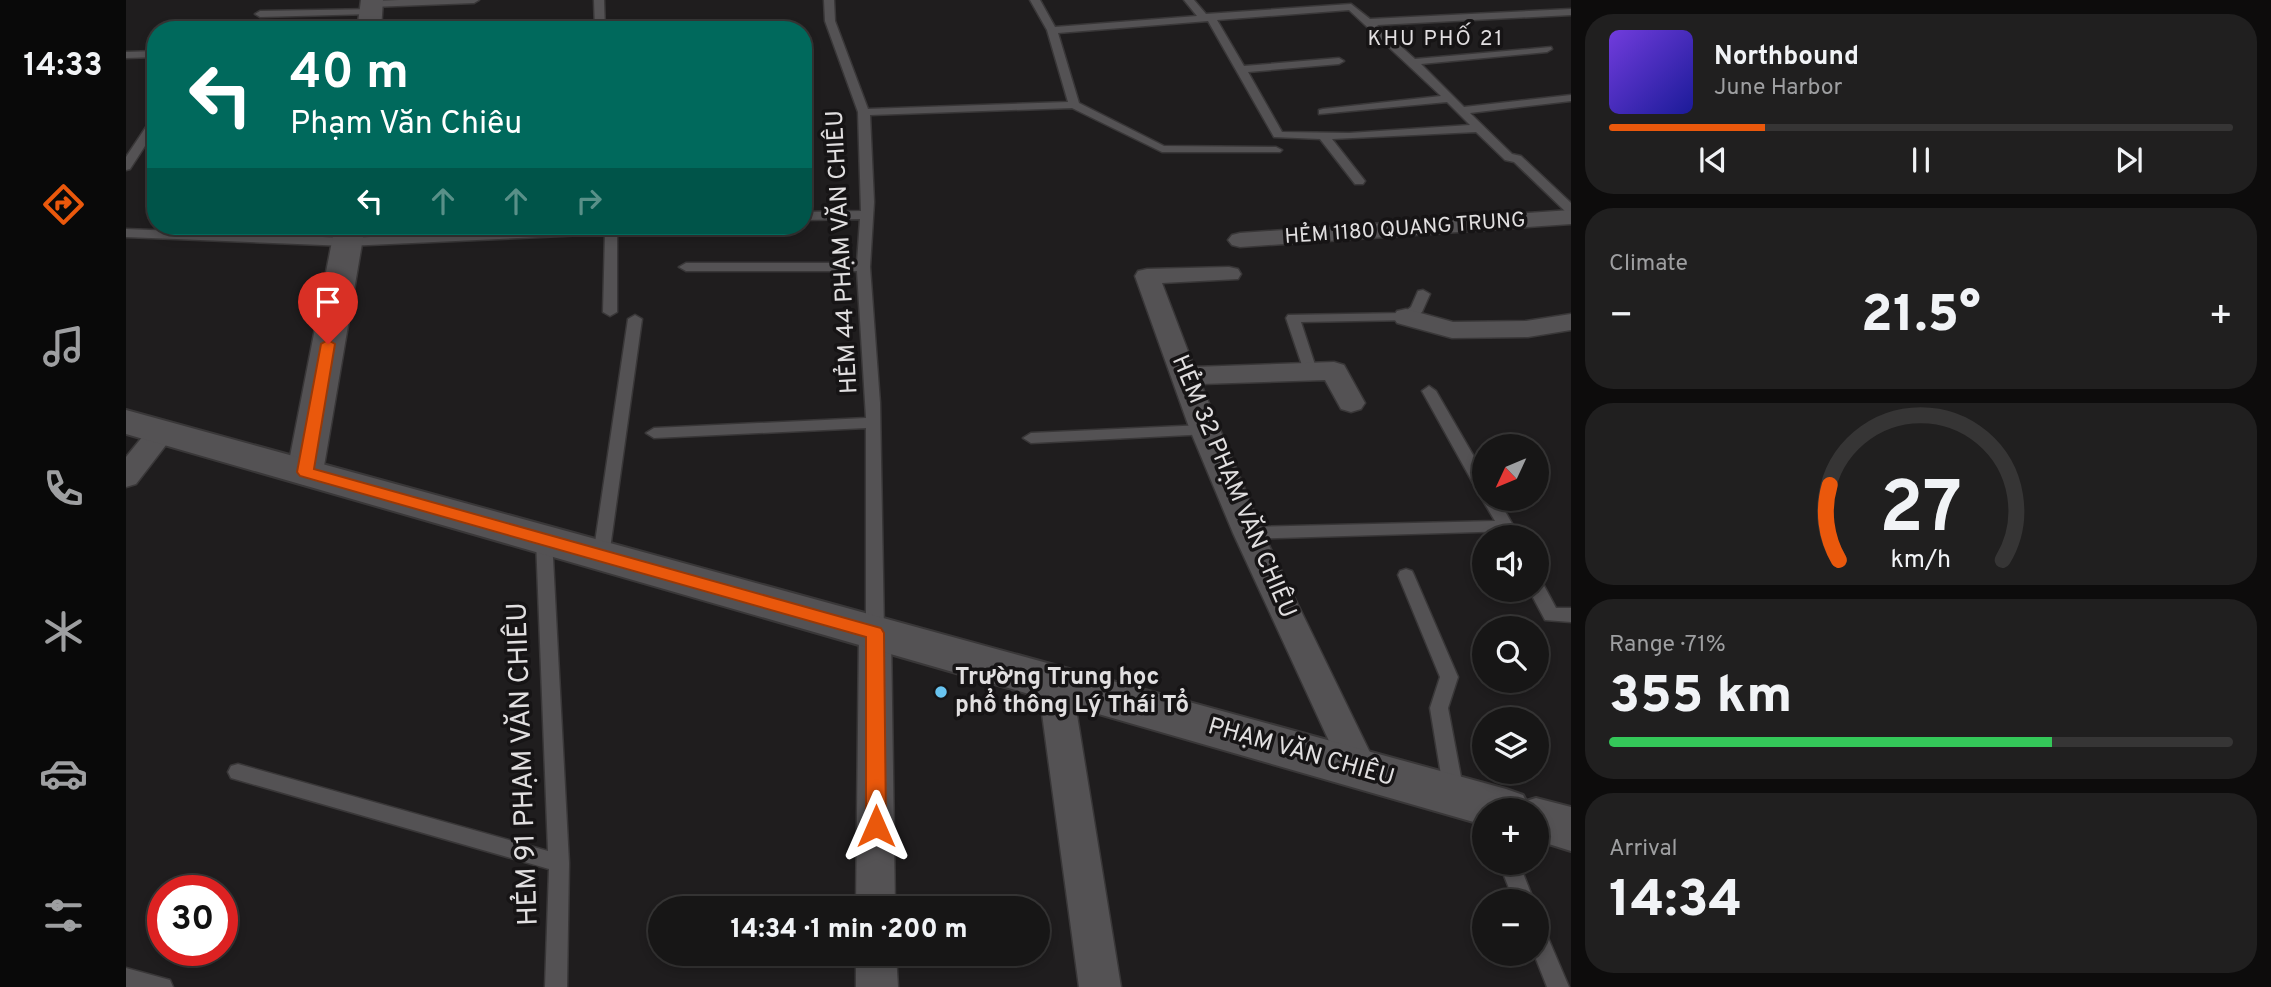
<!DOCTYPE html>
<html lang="en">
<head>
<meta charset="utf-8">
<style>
  :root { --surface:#171616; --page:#201f1f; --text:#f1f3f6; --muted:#9e9fa1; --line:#363535; --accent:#ea580c }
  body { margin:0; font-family:Overpass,sans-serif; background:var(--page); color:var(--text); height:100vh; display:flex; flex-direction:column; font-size:26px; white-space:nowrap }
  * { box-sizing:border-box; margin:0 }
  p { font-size:23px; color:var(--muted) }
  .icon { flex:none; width:38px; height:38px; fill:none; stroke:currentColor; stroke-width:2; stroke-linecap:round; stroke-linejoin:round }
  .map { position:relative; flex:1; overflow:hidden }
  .panel { display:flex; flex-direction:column; gap:14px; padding:14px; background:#0d0c0c; width:700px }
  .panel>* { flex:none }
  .guide { position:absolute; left:21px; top:21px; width:665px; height:214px; border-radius:28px; box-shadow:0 4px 10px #0003,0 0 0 2px var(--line); background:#00695c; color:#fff; overflow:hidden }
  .needle { width:46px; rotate:226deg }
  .fabs { position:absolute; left:1346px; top:434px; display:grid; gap:14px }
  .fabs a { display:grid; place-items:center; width:77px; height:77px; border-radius:50%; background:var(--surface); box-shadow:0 4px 10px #0003,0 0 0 2px var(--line); font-size:35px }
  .speed { position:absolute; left:21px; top:875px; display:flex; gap:14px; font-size:35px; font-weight:700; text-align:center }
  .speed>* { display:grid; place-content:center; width:91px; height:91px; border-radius:50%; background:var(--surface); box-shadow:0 4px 10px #0003,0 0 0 2px var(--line); line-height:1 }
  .speed .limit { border:10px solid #d22; background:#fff; color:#111 }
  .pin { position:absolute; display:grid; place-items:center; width:60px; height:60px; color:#fff; margin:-72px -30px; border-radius:50% 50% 50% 0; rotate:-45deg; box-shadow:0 0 7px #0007 }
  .pin .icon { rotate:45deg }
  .me { position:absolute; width:77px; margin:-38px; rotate:0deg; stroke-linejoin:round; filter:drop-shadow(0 0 5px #0008) }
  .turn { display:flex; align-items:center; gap:24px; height:147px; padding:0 28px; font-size:32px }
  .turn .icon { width:91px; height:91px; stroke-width:2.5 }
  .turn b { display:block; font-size:49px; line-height:60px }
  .lanes { display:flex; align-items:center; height:66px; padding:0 28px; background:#0003; justify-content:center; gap:35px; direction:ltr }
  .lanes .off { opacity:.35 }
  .big { font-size:52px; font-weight:800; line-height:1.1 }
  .panel .card { flex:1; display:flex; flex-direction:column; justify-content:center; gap:10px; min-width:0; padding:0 24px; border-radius:28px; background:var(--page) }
  .panel .dial { align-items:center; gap:0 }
  .dial svg { height:182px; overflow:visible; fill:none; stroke:var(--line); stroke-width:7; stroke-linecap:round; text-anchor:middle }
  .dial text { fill:var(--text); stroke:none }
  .song { display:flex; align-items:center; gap:21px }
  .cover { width:84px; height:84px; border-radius:10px; background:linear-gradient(135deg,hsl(260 70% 55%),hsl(240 70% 35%)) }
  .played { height:7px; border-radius:4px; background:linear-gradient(90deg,var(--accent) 25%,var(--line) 25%) }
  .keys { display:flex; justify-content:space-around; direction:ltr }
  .heat { display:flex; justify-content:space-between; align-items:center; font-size:38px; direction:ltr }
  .charge { height:10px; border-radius:5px; background:linear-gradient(90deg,#34c759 71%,var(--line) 0) }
  .trip { position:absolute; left:522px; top:896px; width:402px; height:70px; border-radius:35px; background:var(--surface); box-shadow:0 4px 10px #0003,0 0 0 2px var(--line); font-weight:800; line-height:70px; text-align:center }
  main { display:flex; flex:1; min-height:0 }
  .dock { display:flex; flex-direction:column; width:126px; justify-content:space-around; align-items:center; background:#090909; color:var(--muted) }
  .dock .icon { width:49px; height:49px }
  .dock .on { color:var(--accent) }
  .dock b { font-size:32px; color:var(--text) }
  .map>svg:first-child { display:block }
</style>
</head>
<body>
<main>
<nav class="dock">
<b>14:33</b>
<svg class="icon on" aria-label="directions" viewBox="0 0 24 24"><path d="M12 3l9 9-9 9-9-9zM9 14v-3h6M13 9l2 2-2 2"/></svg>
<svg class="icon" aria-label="music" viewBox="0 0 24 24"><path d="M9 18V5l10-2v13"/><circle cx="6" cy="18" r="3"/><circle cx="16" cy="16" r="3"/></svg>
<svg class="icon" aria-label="phone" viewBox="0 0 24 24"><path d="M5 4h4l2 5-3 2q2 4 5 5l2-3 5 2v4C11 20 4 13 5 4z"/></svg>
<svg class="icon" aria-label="climate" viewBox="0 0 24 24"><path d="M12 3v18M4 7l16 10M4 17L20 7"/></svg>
<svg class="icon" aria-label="car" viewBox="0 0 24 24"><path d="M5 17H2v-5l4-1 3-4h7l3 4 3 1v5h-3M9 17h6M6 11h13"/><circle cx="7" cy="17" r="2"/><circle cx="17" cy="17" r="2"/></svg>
<svg class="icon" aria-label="filters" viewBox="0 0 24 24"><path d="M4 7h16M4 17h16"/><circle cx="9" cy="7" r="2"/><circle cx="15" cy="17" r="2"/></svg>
</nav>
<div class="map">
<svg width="1445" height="987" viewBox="0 0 1445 987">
  <rect width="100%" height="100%" fill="#1f1d1e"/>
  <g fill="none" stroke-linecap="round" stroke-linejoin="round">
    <g stroke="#393738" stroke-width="3">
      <path id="service" d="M273,0h80l-5,3 -102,4 -5,-3 5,-3z
        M468,0h10l1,30h-10z
        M698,0h10l1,21 33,88 200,-7 -21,-72 -17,-30h10l15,27 142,-11 -13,-16h10l12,14 145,-10 19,15 201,-10v6l-194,10 38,34 136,-12 1,2 -5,3 -126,12 43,43 107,-12v6l-101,12 42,41 9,2 50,47v11l-4,-1 -53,-51 -9,-2 -29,-28 -144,7 33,42 -2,3h-8l-35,-45 -46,-2 -66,-116 -150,12 21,70 85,43 112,1 6,3 -2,2h-118l-90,-44 -202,7 4,87 -4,65 10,136 4,230 -3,5 -6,2 -6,-2 -3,-5v-205l-212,10 -8,-5 8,-5 212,-10 -9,-147h-171l-7,-4 7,-4h171l3,-44 -57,1v-8l58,-1 -3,-99 -33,-91zM1223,10l92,86 -118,13 -4,1v4l128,-12 23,23 -121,8 -67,-1 -34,-60 91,-8 5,-3 -5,-3 -95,8 -27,-46z
        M249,9l1,2 -5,3 -111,3 -5,-3 5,-3z
        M30,51v6l-30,1v-6z
        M30,117v12l-26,40 -4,1v-13l26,-39z
        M496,226l61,1 -6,4 -60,2v79l-7,4 -7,-4 2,-78 -258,12 -221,-9v-8l221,9z
        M1297,290l7,4 -8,18 -11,8 -110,2 16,49 -2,3h-10l-19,-56 2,-3 115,-2 8,-6 7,-16z
        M509,315l7,4 -33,237 -2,4h-12l-2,-4 35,-237z
        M1303,386l7,5 48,83v20l-6,-2 -56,-101z
        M1078,425l5,1 2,4 -2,4 -178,9 -8,-5 8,-5z
        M1358,496v3h14l16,28 -2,4 -264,8 -6,-2 -2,-4 2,-4 6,-2 247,-6 -13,-22z
        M418,533l6,2 2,4 17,324 -2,124h-22l4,-118 -311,-89 -7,-2 -3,-6 3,-6 7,-2 310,87 -12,-312 2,-4z
        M1280,569l6,2 2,4 44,102 -10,31 16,85 -3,6 -7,2 -7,-2 -3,-6 -14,-85 10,-31 -42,-102 2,-4z
        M1410,581l6,1 14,26h15v14l-26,-2 -16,-30h7z
        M1373,863h20l15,38h-20z
        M1410,923l7,3 26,61h-22l-13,-33h2z
        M0,968l44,12 3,7h-47z"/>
    </g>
    <g stroke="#393738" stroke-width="3">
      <path id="minor" d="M1445,210v14l-331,23 -8,-2 -4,-5 4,-5 8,-2z
        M1103,267l9,2 3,5 -3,5 -76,4 32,84 140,-5 10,3 21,38 -4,6 -10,3 -10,-3 -16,-29 -124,4 62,149 115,236 -5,11 -13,4 -13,-4 -114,-247 -43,-103 -55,-154 3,-5 9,-2z
        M1280,309l47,13 73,-1 45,-7v16l-43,7 -76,1 -55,-15 -4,-6 4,-6z
        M36,422l10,3 4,7 -40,52 -10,3v-30l26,-32z
        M749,620l12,4 4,9 4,275h-39l3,-275 4,-9z
        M929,670l12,4 5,10 49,303h-42l-41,-303 5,-10z
        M730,954h40l2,33h-42z"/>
    </g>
    <g stroke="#393738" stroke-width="3">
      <path id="tertiary" d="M235,0h22l-2,30h-24z
        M209,226h30l-42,246 -5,9 -13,4 -13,-4 -5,-9z"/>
    </g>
    <g stroke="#393738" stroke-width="4">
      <path id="secondary" d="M0,410l1380,379 17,6 3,6 10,-3 35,9v44l-35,-11v-30h-52v15l-1358,-391z"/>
    </g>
    <use href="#service" fill="#545254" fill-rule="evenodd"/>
    <use href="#minor" fill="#545254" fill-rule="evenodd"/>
    <use href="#tertiary" fill="#545254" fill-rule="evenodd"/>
    <use href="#secondary" fill="#545254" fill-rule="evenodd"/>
  </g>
  <path fill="#ea580c" stroke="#983908" stroke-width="2" d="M202,340l7,4 -21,125 567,159 3,5 2,193 -3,6 -7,3 -7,-3 -3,-6v-189l-566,-161 -3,-4 24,-128z"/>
  <circle fill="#68c4f0" stroke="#161415" stroke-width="2.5" cx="815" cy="692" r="7"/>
  <g text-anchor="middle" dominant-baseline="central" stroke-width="7" stroke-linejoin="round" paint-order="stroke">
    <g font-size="21" letter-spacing="2" fill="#e2dfe1" stroke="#161415">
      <text x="1310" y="39">KHU PHỐ 21</text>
    </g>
    <g font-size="21" fill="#e1dfe0" stroke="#161415">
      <text transform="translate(1279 229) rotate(-4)">HẺM 1180 QUANG TRUNG</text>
    </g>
    <g font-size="24" fill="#e1dfe0" stroke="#161415">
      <text transform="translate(717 252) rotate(-93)">HẺM 44 PHẠM VĂN CHIÊU</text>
      <text transform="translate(1107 487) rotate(67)">HẺM 32 PHẠM VĂN CHIÊU</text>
      <text transform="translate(1175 753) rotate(16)">PHẠM VĂN CHIÊU</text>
    </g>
    <g font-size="24" font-weight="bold" fill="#e1dfe0" stroke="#161415" text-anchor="start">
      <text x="829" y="678">Trường Trung học<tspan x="829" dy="28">phổ thông Lý Thái Tổ</tspan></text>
    </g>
    <g font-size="28" fill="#e1dfe0" stroke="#161415">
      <text transform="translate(398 764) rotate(-92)">HẺM 91 PHẠM VĂN CHIÊU</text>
    </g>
  </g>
</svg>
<div class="fabs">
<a><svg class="needle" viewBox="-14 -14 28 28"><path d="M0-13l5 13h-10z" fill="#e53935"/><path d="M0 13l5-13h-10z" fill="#9e9fa1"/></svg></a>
<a><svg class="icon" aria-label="sound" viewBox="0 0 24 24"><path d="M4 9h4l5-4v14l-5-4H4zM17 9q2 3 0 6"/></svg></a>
<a><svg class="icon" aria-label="search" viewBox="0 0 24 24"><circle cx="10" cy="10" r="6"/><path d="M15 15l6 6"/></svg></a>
<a><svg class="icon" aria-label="layers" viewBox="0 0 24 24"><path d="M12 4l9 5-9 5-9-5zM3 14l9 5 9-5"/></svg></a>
<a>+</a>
<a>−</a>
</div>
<div class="speed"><div class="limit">30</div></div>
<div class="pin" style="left:202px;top:344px;background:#d93025"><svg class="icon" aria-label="arrive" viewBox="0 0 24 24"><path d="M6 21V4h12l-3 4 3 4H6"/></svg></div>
<svg class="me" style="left:750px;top:826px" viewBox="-20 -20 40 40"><path d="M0-17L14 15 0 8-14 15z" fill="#ea580c" stroke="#fff" stroke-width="4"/></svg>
<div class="trip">14:34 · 1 min · 200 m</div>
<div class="guide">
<div class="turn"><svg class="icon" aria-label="left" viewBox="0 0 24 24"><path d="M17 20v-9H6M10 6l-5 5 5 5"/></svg><div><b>40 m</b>Phạm Văn Chiêu</div></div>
<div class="lanes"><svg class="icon" aria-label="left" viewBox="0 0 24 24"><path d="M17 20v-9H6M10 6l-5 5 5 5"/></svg><svg class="icon off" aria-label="ahead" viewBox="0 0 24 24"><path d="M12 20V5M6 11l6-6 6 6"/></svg><svg class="icon off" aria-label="ahead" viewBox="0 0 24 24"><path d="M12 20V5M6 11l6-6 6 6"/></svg><svg class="icon off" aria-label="right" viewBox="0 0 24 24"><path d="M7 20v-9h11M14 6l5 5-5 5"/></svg></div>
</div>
</div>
<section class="panel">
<div class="card">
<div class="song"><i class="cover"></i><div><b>Northbound</b><p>June Harbor</p></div></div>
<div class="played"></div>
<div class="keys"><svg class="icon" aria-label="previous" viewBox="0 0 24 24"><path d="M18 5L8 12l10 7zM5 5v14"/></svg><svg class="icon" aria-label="pause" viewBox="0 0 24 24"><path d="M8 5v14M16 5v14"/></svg><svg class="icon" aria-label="next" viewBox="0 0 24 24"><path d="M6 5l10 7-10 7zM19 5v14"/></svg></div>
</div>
<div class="card"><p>Climate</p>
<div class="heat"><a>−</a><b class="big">21.5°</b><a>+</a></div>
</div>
<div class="card dial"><svg viewBox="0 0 100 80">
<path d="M14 69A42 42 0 1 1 86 69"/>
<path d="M14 69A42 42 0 0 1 10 36" stroke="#ea580c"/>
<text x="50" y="56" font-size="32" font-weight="700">27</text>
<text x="50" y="72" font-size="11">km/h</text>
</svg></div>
<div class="card"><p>Range · 71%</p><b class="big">355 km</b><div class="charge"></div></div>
<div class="card"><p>Arrival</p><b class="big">14:34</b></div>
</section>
</main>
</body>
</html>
